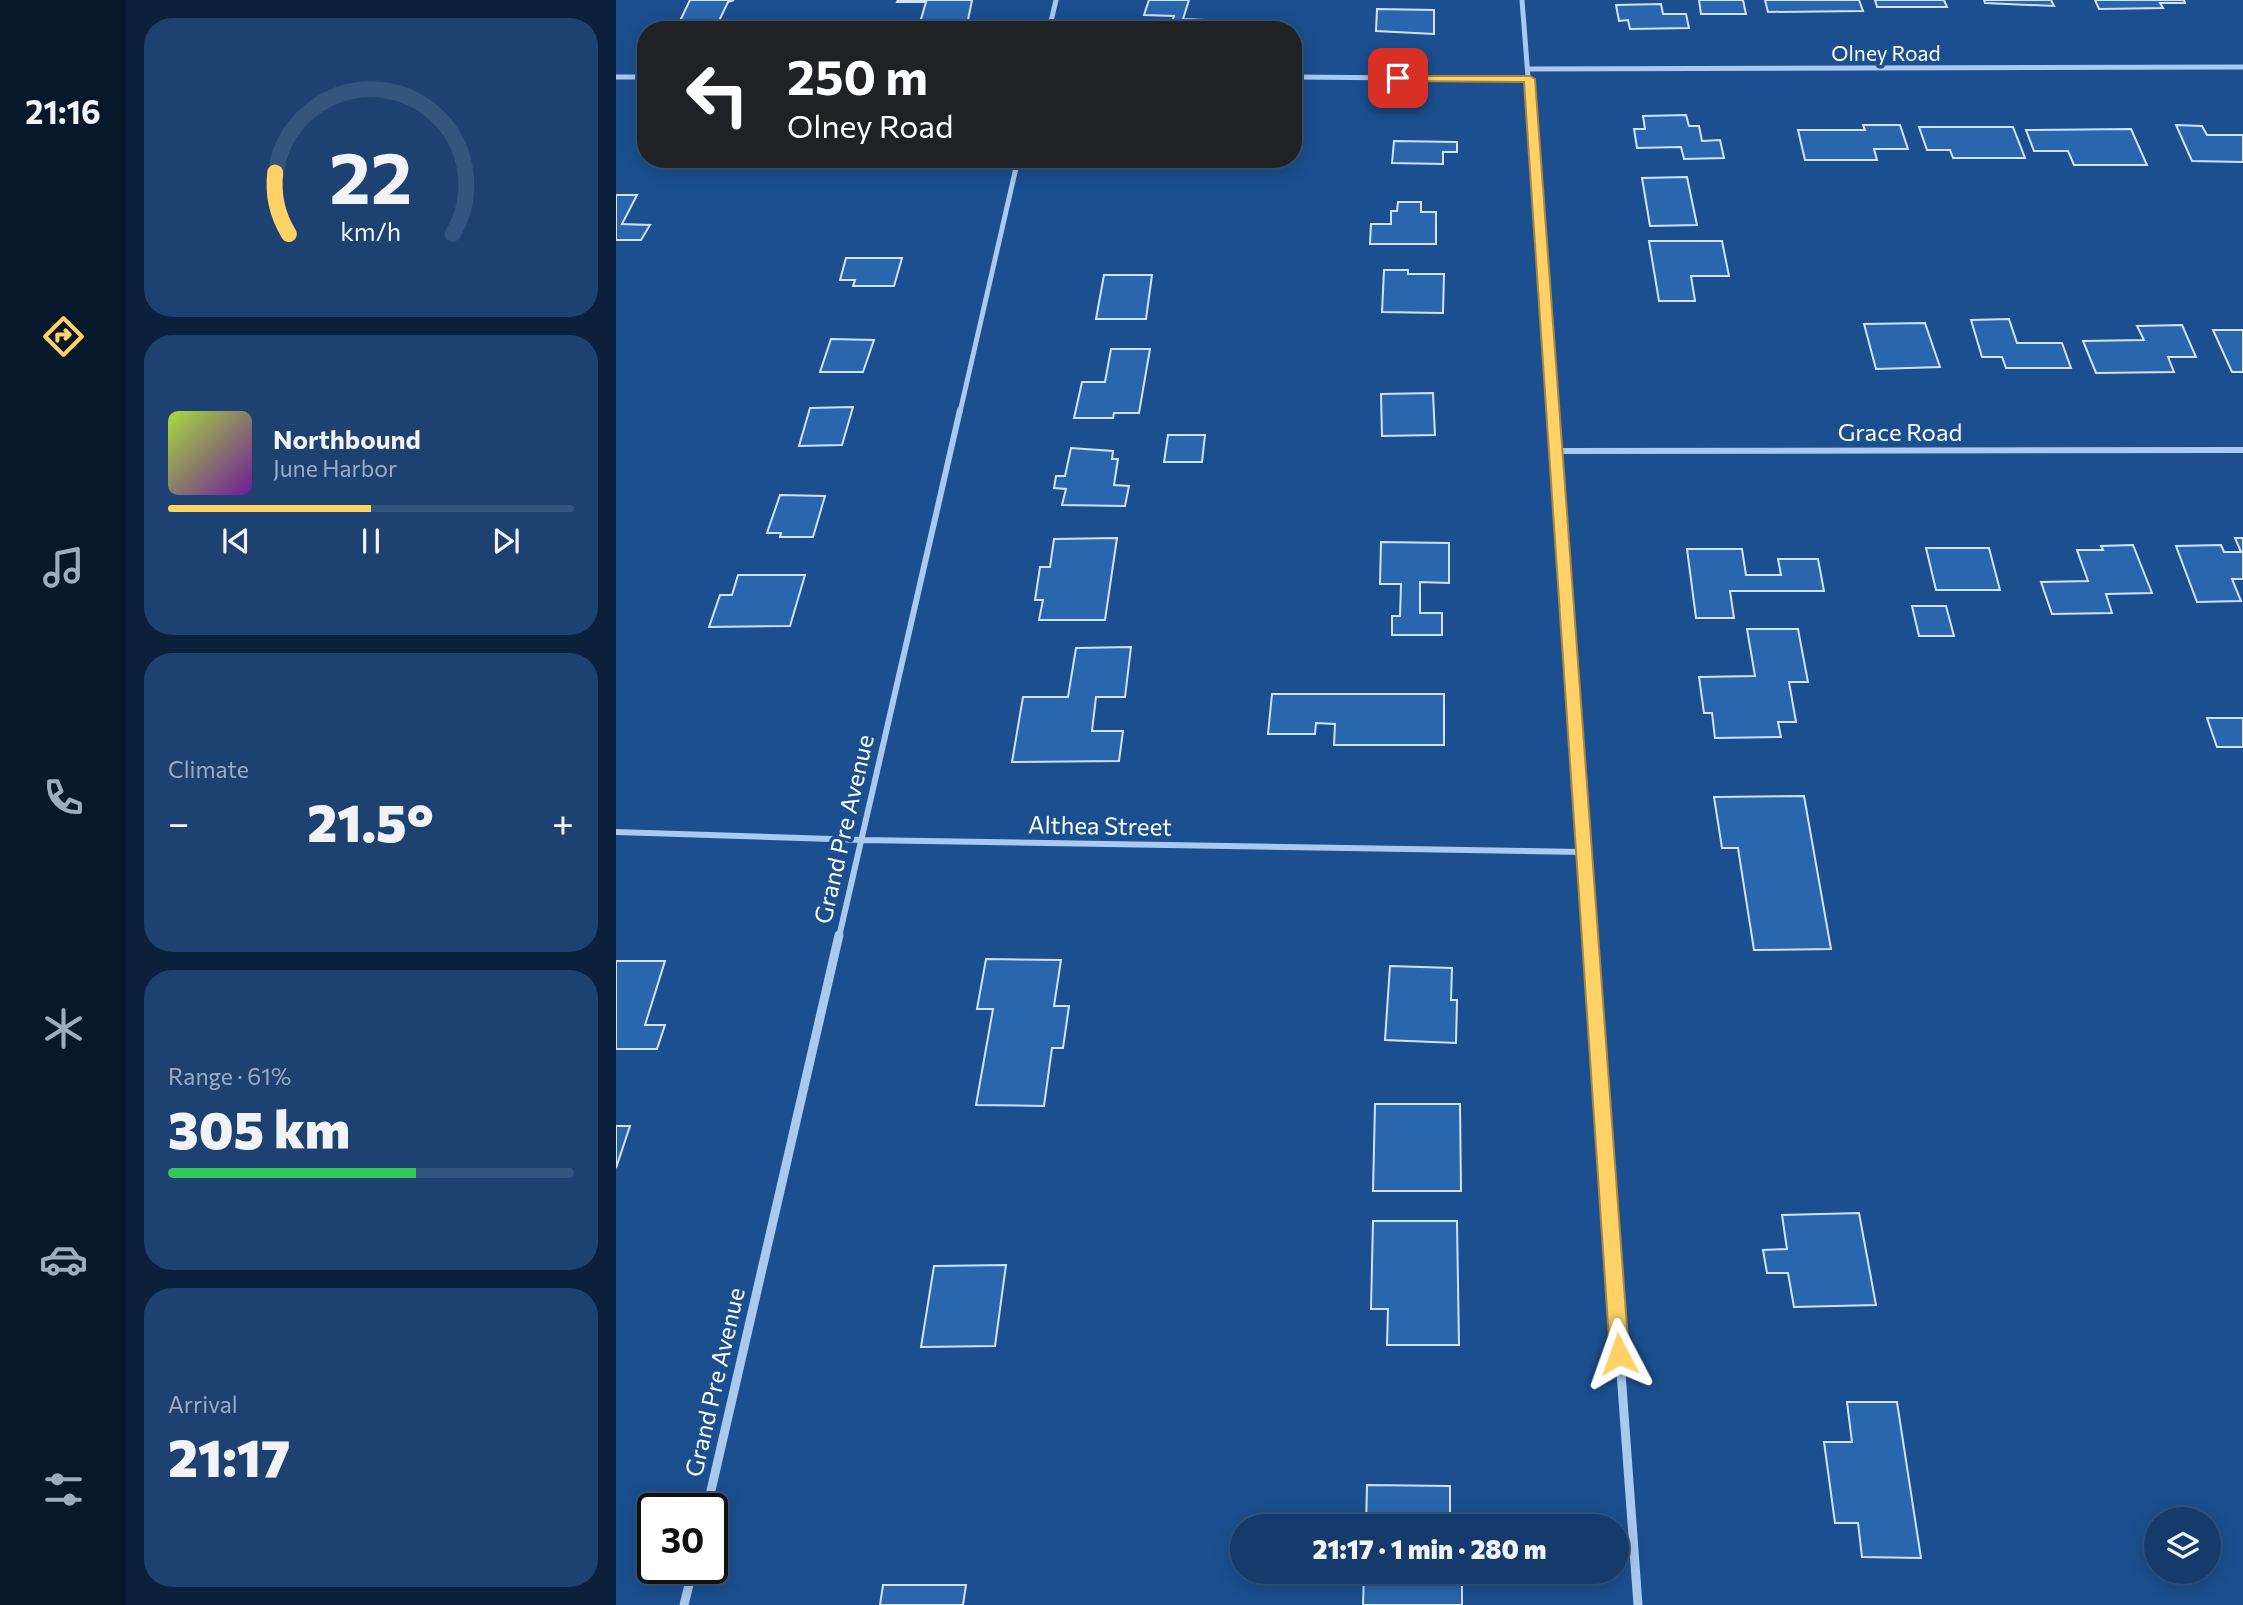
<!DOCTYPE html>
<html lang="en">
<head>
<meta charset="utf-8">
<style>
  :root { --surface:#143b6b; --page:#1d4271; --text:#f1f3f6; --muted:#9dadc1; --line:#33557e; --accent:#ffd166 }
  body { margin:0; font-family:Commissioner,sans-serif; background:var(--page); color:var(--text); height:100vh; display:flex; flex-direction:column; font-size:26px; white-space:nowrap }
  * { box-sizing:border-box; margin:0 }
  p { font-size:23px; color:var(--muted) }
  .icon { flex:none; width:38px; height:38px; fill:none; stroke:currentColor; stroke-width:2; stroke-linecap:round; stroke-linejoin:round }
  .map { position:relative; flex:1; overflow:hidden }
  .drawer { display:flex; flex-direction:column; gap:18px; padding:18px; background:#0b203b; width:490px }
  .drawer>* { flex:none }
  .top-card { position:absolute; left:21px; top:21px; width:665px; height:147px; border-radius:28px; box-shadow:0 4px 18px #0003,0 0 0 2px var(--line); background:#202124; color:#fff; overflow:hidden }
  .fabs { position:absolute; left:1528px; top:1507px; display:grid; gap:14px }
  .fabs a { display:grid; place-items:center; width:77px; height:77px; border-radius:50%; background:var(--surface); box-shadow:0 4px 18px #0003,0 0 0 2px var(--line); font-size:35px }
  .speed { position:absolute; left:21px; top:1493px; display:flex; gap:14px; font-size:35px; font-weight:700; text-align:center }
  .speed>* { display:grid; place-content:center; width:91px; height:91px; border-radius:50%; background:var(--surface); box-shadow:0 4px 18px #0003,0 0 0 2px var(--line); line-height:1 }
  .speed .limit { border:4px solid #111; border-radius:10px; background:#fff; color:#111 }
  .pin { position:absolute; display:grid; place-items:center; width:60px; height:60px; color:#fff; margin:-30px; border-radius:14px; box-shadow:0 4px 10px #0006 }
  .me { position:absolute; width:77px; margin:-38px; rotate:356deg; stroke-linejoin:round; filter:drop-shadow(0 0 5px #0008) }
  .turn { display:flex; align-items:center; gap:24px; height:147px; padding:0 35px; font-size:32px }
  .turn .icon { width:91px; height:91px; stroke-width:2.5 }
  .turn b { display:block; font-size:49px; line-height:60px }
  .big { font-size:52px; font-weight:800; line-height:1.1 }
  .drawer .widget { flex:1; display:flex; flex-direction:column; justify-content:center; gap:10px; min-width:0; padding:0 24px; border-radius:28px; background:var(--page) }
  .drawer .dial { align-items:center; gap:0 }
  .dial svg { height:182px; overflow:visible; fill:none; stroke:var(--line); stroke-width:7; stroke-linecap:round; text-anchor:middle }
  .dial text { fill:var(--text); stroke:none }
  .song { display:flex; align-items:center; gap:21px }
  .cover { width:84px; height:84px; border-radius:10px; background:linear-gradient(135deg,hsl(80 70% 55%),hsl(280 70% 35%)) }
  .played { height:7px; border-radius:4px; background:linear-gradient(90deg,var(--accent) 50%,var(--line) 50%) }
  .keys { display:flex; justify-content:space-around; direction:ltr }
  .heat { display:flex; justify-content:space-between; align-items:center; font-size:38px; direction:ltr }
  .charge { height:10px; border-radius:5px; background:linear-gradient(90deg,#34c759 61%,var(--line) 0) }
  .trip { position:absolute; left:614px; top:1514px; width:399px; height:70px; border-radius:35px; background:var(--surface); box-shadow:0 4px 18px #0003,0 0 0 2px var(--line); font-weight:800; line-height:70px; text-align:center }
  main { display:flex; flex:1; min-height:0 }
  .menu { display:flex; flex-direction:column; width:126px; justify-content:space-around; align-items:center; background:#08182b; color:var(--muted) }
  .menu .icon { width:49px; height:49px }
  .menu .current { color:var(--accent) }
  .menu b { font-size:32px; color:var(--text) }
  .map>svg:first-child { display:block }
</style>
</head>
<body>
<main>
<nav class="menu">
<b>21:16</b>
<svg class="icon current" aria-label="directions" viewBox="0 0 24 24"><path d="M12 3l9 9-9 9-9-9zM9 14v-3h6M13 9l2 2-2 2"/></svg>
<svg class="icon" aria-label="music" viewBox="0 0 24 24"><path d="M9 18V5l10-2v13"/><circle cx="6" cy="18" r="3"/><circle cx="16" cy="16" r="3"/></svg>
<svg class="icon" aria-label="phone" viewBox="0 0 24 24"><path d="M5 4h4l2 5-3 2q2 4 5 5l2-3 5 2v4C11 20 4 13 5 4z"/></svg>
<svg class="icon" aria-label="climate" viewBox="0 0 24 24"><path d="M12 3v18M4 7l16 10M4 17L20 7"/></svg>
<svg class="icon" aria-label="car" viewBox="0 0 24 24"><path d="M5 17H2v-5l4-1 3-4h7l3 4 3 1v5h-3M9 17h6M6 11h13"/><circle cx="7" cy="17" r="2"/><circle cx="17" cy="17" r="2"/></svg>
<svg class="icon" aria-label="filters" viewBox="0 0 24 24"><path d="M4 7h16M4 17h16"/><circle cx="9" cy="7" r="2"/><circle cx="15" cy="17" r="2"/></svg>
</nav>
<section class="drawer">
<div class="widget dial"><svg viewBox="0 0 100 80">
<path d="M14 69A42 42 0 1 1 86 69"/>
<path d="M14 69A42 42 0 0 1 8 42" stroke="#ffd166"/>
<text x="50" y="56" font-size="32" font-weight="700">22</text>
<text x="50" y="72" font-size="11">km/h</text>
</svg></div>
<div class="widget">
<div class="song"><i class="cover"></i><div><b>Northbound</b><p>June Harbor</p></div></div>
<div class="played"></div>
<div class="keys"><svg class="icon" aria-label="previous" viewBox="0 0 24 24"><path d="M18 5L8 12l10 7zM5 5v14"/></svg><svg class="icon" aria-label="pause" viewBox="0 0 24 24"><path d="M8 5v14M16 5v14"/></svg><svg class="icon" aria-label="next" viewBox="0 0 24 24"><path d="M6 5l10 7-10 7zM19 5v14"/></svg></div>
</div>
<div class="widget"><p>Climate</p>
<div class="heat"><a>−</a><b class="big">21.5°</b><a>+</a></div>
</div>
<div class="widget"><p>Range · 61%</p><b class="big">305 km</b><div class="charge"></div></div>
<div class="widget"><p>Arrival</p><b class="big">21:17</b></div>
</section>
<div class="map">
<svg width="1627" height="1605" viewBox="0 0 1627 1605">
  <rect width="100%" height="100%" fill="#1b4f8f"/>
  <path fill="#2a66ad" stroke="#cfe3fa" stroke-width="2" d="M74,0h44l-6,2 -11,23h-39z
    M282,0h74l-5,25 -48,1 7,-24h-29z
    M533,0h40l-6,19 21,1 -3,8 -31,-1 4,-11 -30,-1z
    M1083,0h44l3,14h-45z
    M1149,0h94l4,11 -95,1z
    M1259,0h69l3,7h-70z
    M1368,0h67l3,6 -69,-3z
    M1479,0h89l1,3h-25l3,5 -64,1z
    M1045,4l2,10h23l3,14 -59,1 -2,-9 -9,1 -3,-16z
    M761,9l57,1v24l-58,-3z
    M1070,115l3,11h10l3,15 18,-1 4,18 -40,1 -3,-12 -44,1 -3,-19h11l-2,-13z
    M1247,125h37l8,24h-34l3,11h-72l-7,-30h67z
    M1560,125l26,1 5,9h36v27l-51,-1z
    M1303,127h94l12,31h-72l-3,-8h-23z
    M1515,129l16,36h-73l-6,-14h-34l-8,-21z
    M778,141l63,1v10h-14v12l-51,-1z
    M1071,177l10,48 -47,1 -8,-48z
    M0,195h21l-15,29 28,1 -9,15h-25z
    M782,202h23v10h15v32h-66l1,-20h20v-13h6z
    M1033,241h73l7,35h-38l4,25h-36z
    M230,258h56l-8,28h-41l2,-6h-15z
    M768,270h24v4h36l-1,39 -61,-1z
    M488,275h48l-6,44h-50z
    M1393,319l8,24h45l9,25h-65l-4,-11h-20l-11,-37z
    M1309,323l15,44 -64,2 -12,-45z
    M1566,325l14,32h-28l6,15 -78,1 -13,-32 61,-1 -7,-14z
    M1597,330h30v42h-11z
    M215,339l43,1 -11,32h-43z
    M495,349h39l-11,64h-25l-1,5h-39l8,-36h23z
    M817,393l2,42 -53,1 -1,-42z
    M237,407l-11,38 -43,1 11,-38z
    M552,435h37l-3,27h-38z
    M455,448l42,3 -1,8h6l-4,26 15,1 -4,20 -63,-1 4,-16 -12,-1 2,-12h9z
    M164,495l45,1 -12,41h-33l1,-4h-14z
    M501,538l-12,82h-66l4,-20h-8l5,-33h10l4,-28z
    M1619,538h8v41h-11l9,22 -44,1 -21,-56 45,-1 3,7h17z
    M765,542l68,1v40l-29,-1v31h22v22h-50v-19h8l1,-32h-21z
    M1517,545l19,48 -46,1 6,19 -60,1 -11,-32 47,-1 -11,-31h26l-2,-4z
    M1310,548h63l11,42h-64z
    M1071,549h55l4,26h35l-3,-16h40l6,32h-94l4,27h-38z
    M122,575h67l-15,51 -81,1 11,-32h12z
    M1296,606h34l8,30h-35z
    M1131,629h51l10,53h-19l7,40h-18l3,15 -66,1 -3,-25h-8l-5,-36 56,-1z
    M515,647l-6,50h-29l-4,34h31l-4,30 -107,1 11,-65h45l8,-49z
    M656,694h172v51h-110l1,-21 -19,-1 -1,11h-47z
    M1591,718h36v29h-26z
    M1188,796l27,153 -77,1 -16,-102h-16l-8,-51z
    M370,959l75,1 -7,46h15l-6,42h-11l-8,58 -68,-1 17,-96h-16z
    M0,961h49l-20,64h20l-8,24h-41z
    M774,966l62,2 -1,32h6l-1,43 -71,-3z
    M759,1104h85l1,87h-88z
    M0,1126h14l-14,42z
    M1243,1213l17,92 -82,2 -6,-34h-21l-4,-23 24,-1 -5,-34z
    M757,1221h84l2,124h-72l1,-36h-17z
    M390,1265l-11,81 -74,1 13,-81z
    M1231,1402h50l24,156 -59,-1 -4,-34h-23l-11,-81h28z
    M751,1485l83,1v40h-84z
    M748,1572h98v33h-99z
    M267,1585h83l-3,20h-83z"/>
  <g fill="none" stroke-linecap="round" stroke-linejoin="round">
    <path stroke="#a9c9ee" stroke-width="5" d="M906,0l32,412
      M433,30l7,-30
      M912,69l715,-2
      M0,77h30
      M677,77l237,2
      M344,412l58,-253"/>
    <path stroke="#a9c9ee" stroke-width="6" d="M938,410l35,527
      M941,451l686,-1
      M0,832l246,8 721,12
      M223,937l121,-527"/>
    <path stroke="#a9c9ee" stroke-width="9" d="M973,935l49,670
      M91,1508l132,-573
      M68,1605l9,-37"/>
  </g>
  <path fill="#ffd166" stroke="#a68842" stroke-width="2" d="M778,76h136l5,3 94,1275 -3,7 -7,3 -7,-3 -2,-7 -86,-1272 -126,-1 -4,-1z"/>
  <g text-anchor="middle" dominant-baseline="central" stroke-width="7" stroke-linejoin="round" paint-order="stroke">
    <g font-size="21" fill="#fff" stroke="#1b4f8f">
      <text x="1270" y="52">Olney Road</text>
    </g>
    <g font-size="24" fill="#fff" stroke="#1b4f8f">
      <text x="1284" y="431">Grace Road</text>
      <text transform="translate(484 825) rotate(1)">Althea Street</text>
      <text transform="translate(227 829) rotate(-77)">Grand Pre Avenue</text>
      <text transform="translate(98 1382) rotate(-77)">Grand Pre Avenue</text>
    </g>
  </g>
</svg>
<div class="fabs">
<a><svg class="icon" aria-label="layers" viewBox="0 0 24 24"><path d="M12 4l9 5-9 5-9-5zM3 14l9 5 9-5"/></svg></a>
</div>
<div class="speed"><div class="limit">30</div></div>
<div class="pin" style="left:782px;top:78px;background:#d93025"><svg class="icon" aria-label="arrive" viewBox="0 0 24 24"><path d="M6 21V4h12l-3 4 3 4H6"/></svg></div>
<svg class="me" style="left:1003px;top:1354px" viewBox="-20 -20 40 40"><path d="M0-17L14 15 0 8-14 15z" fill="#ffd166" stroke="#fff" stroke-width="4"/></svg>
<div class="trip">21:17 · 1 min · 280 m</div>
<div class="top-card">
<div class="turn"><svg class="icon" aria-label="left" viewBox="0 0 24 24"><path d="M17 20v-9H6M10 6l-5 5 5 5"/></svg><div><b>250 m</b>Olney Road</div></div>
</div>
</div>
</main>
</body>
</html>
